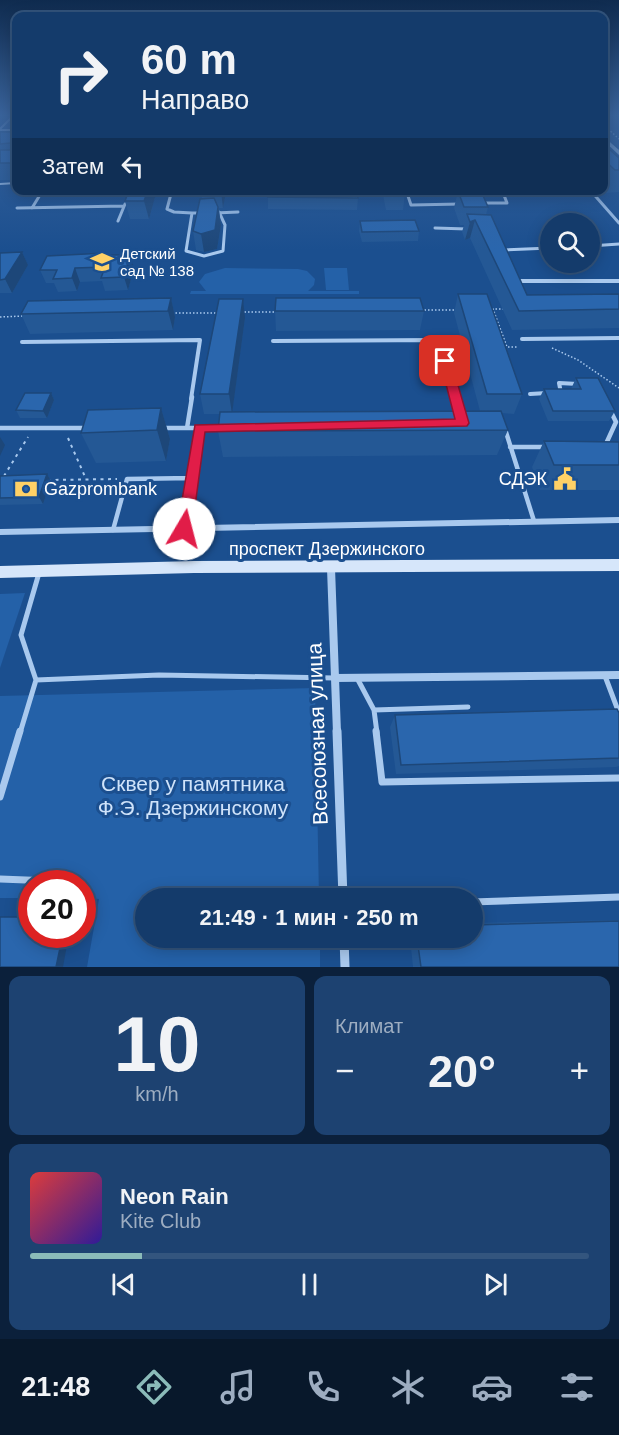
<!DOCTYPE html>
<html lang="ru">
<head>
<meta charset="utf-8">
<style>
  :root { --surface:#143b6b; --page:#1d4271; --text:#f1f3f6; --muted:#9dadc1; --line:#33557e; --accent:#8bbbb9 }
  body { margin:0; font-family:Arial,sans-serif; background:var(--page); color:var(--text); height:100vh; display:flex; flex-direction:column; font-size:22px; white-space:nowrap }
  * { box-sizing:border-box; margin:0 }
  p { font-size:20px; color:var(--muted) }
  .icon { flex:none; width:33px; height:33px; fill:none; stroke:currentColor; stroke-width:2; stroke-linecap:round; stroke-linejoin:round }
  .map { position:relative; height:967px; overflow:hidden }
  .drawer { display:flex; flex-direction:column; gap:9px; padding:9px; background:#0b203b; flex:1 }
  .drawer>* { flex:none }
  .banner { position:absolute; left:12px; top:12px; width:596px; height:183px; border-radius:12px; box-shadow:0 3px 15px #0003,0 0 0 2px var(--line); background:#143b6b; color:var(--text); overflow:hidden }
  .tools { position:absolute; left:540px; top:213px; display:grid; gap:12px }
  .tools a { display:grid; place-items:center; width:60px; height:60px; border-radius:50%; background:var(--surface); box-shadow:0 3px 15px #0003,0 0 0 2px var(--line); font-size:30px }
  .speed { position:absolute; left:18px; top:870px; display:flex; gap:12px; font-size:30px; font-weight:700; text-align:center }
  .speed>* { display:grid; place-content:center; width:78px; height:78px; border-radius:50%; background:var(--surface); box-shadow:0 3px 15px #0003,0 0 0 2px var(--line); line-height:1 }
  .speed .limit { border:9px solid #d22; background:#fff; color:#111 }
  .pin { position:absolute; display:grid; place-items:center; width:51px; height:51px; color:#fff; margin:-26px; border-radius:12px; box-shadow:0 3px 9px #0006 }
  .me { position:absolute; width:66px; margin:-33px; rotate:8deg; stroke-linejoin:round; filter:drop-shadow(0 0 4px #0008) }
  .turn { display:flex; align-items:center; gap:21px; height:126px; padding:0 30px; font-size:27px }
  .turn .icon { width:78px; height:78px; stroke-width:2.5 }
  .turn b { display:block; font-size:42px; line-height:51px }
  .then { display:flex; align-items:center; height:57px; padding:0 30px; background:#0003; gap:12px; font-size:22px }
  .big { font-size:45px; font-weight:700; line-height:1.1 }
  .drawer .tile { flex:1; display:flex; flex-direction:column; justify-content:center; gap:9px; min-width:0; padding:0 21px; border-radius:12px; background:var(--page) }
  .drawer .dial { align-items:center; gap:0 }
  .dial b { font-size:78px; line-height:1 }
  .song { display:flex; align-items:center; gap:18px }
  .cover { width:72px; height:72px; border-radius:9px; background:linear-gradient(135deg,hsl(0 70% 55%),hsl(250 70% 35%)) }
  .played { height:6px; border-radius:3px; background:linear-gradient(90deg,var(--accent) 20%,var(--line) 20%) }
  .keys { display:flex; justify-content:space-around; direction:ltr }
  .heat { display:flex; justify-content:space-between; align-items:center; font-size:33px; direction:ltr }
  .drawer .tiles { flex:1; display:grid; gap:9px; grid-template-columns:1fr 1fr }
  .tile:last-child { grid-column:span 2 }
  .trip { position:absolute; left:135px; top:888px; width:348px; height:60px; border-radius:30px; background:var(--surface); box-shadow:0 3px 15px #0003,0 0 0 2px var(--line); font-weight:700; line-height:60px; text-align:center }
  .dock { display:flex; height:96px; justify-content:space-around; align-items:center; background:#08182b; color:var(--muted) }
  .dock .icon { width:42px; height:42px }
  .dock .selected { color:var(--accent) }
  .dock b { font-size:27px; color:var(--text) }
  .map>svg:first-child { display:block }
</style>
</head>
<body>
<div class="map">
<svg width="619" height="967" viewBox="0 0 619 967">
  <rect width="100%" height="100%" fill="#1b4f8f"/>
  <path fill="#2461a8" d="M225,268l73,1 9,2 8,8 -1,6 -6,6h51v3h-169l1,-3h15l-7,-9 6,-8z
    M324,268h23l2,22h-23z
    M25,593l-25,75v-74z
    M315,688l4,210h-173v40h174v29h-233l12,-68 -16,-1 -1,-14h-50l-1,14h-31v-202z"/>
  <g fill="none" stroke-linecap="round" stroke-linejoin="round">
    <path stroke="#a9c9ee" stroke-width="1.5" stroke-dasharray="1.5 2" stroke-linecap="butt" d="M603,124l16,15
      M504,309h-11l14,38h10
      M421,310h36
      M241,312h36
      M172,313h45
      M0,317l23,-1
      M552,348l26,12 41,28"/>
    <path stroke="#a9c9ee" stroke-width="2" stroke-dasharray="3 4.5" stroke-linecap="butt" d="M68,438l18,41
      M4,476l24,-39
      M48,480l69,-1"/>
    <path stroke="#a9c9ee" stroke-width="2" d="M0,129l14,-14
      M0,130h16
      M0,184l16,-1"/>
    <path stroke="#a9c9ee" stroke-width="3" d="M172,190l-5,19 7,3 18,1
      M406,190l5,15 49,-1
      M590,190l29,33
      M483,203h24l-5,-13
      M17,208l107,-2
      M32,208l11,-18
      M201,213h-9l-6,38 18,5 19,-5 2,-26 -6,-13
      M215,213l23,-1
      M118,221l7,-17
      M435,228l32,1
      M590,246l29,-2
      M503,250l47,-2
      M517,281h102"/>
    <path stroke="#a9c9ee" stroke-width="4" d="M517,281h102
      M522,339l97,-1
      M273,341l166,-1 17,59
      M22,342l178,-2 -9,59
      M561,393l-2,-10 19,1
      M530,394l17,-1"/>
    <path stroke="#a9c9ee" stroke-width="4.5" d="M456,397l5,19
      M0,428h87
      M162,428h38l-16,101
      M187,428l5,-31
      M200,428l23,-2
      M505,429l29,92
      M605,446l11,-24 -5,-10
      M510,447h37
      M113,530l14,-51 65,-1"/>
    <path stroke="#a9c9ee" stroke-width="5" d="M605,676l14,37
      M357,678l17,32
      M36,680l-15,-45 18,-62
      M20,733l16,-53 123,-5 176,3
      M377,733l-3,-23 94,-3"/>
    <path stroke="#a9c9ee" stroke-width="7" d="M376,731l6,51 237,-4
      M0,797l20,-66
      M0,879l52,2
      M472,902l147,-5"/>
    <path stroke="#a9c9ee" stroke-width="6" d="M0,532l619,-12"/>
    <path stroke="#a9c9ee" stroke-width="8" d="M331,568l6,165
      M335,678l284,-3"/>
    <path stroke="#a9c9ee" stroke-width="9" d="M337,731l6,167
      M344,938l1,29"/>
    <path fill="#a9c9ee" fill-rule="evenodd" d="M603,136l16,14v5l-16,-15z"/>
    <path fill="#d6e6fa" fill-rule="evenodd" d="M619,559v12l-425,2 -194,5v-12l194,-5z"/>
  </g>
  <path fill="#245895" d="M0,132h16v48h-16z
    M603,149l16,9v34l-14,1 -2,-3z
    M157,190l-8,29h-19l-5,-18z
    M201,190h23l1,8 -2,10h-4l2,17 -4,24 -13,3 -8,-2 -3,-19 9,-32z
    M382,190h23v3l-2,17h-17z
    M458,191l30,16 -2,8 41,80 92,-1v34l-107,2 -42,-92 -5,2 -3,-8 2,-7h-4l-6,-17z
    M268,197l90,1 -1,12 -89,-1z
    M360,221l59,10 -1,10 -56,1 -3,-11z
    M22,252l6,13 -16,28h-12v-40z
    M105,255h25l4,13 -6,22 -23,1 -3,-10 -22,1 -3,9 -19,1 -4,-9h-8l-6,-13z
    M458,294l64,100 -8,20 -12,-1 6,17 -11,25 -274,2 -5,-26 2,-17h-16l-4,-20 45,-76 -13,94 248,-1 -26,-98z
    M171,298l4,19 -2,13 -143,4 -9,-20z
    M275,311h149l-4,19 -144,1z
    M576,378l39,33 -6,10h-61l-9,-22 5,-10h27z
    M51,393l3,7 -7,18h-27l-4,-8z
    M161,408l9,31 -4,22 -70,2 -15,-30z
    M544,441l75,1v48h-79l-8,-23z
    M47,474l4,7 -8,23 -43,1v-28z
    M395,715l224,43v8l-3,1 -220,7 -6,-47z
    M619,920v47h-206l-3,-29h62v-15z"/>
  <path fill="#1d4779" d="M148,190h9l-8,29 -5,-18z
    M224,190l1,8 -2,10 -2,-17z
    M218,207l3,18 -4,24 -13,3 -3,-18z
    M475,220l-5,18 -5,2 5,-18z
    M22,252l6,13 -16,28 -7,-14z
    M130,255l4,13 -6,22 -4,-13z
    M75,268l5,14 -3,9 -5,-13z
    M171,298l4,19 -2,13 -5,-19z
    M243,299l2,19 -13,96 -3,-20z
    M51,393l3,7 -7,18 -4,-7z
    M161,408l9,31 -4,22 -9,-31z
    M0,437l5,8 -5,11z
    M47,474l4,7 -8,23 -4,-7z
    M63,934h6l-6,33h-7z"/>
  <path fill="#2a66ad" stroke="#1d4779" stroke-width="1.5" d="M0,132h16v31h-16v-13h10l3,-4 -3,-3 -10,1z
    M603,149h6l10,9v12h-4l-12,-11z
    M129,190h19l-4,11h-19z
    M269,190h88l1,8 -90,-1z
    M388,190h17v3h-17z
    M458,191h23l7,16h-24z
    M214,198l4,9 -3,23 -14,4 -8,-3 7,-32z
    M467,214l24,1 36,80 92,-1v15l-100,2 -44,-91 -5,2z
    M415,220l4,11 -57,1 -2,-11z
    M22,252l-17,27 -5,1v-27z
    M105,253l-1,2h26l-6,22 -23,1 4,-11 -30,1 -3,10 -19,1 4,-9h-17l7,-14z
    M458,294h29l35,100h-35z
    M171,298l-3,13 -147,3 7,-13z
    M276,298h144l4,13h-149z
    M219,299h24l-14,95h-29z
    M576,378h22l17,33h-62l-9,-22h37z
    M25,393h26l-8,18 -27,-1z
    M161,408l-4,22 -76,3 7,-23z
    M501,411l7,19 -290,1 2,-19z
    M544,441l75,1v23h-65z
    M47,474l-8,23 -39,1v-22z
    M617,709l2,4v45l-218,7 -6,-50z
    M0,917h32v17h31l-7,33h-56z
    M619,921v46h-198l-4,-29h55v-13z"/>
  <linearGradient id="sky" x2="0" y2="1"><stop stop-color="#0f2b4f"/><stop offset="0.46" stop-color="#39639b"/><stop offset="1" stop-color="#39639b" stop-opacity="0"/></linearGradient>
  <rect width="619" height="250" fill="url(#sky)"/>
  <path fill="#e11d48" stroke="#92132f" stroke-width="1.5" d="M445,358l6,3 18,62 -2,3 -262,6 -13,97 -2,4h-11l-2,-4 18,-104 260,-6 -15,-58z"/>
  <defs>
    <g id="school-bare" transform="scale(1.8)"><path d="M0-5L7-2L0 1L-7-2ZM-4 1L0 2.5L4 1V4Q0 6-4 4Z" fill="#ffd166" stroke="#1b4f8f" stroke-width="2.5" paint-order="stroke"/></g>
    <g id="civic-bare" transform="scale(1.8)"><path d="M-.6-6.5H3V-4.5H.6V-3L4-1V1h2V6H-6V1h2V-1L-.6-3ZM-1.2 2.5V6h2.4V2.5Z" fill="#ffd166" stroke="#1b4f8f" stroke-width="2.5" paint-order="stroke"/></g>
    <g id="bank-bare" transform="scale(1.8)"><path d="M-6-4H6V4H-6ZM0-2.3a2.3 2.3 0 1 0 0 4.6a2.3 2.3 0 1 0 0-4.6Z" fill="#ffd166" stroke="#1b4f8f" stroke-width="2.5" paint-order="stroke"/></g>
  </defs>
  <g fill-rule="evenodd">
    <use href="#school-bare" x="102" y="262"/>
    <use href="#civic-bare" x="565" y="479"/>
    <use href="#bank-bare" x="26" y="489"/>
  </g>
  <g text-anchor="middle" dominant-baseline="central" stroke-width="6" stroke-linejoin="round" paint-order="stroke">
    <g font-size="15" fill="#fff" stroke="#1b4f8f" text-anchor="start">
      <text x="120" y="253">Детский<tspan x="120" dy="17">сад № 138</tspan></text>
    </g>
    <g font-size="18" fill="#fff" stroke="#1b4f8f" text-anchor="end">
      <text x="547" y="479">СДЭК</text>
      <text x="44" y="489" text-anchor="start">Gazprombank</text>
    </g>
    <g font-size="18" fill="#fff" stroke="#1b4f8f">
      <text x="327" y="549">проспект Дзержинского</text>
    </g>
    <g font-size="21" fill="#fff" stroke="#1b4f8f">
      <text transform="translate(317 734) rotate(-92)">Всесоюзная улица</text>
    </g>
    <g font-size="21" fill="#cfe3fa" stroke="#1b4f8f">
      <text x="193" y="783">Сквер у памятника<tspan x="193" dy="24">Ф.Э. Дзержинскому</tspan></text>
    </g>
  </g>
</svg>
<div class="tools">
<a><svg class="icon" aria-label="search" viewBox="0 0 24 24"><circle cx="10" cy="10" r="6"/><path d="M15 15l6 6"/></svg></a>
</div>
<div class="speed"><div class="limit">20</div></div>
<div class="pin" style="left:445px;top:361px;background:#d93025"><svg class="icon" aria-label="arrive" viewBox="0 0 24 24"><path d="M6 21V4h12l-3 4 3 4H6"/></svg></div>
<svg class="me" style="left:184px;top:529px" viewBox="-20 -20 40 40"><circle r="19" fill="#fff"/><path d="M0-13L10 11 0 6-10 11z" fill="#e11d48"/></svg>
<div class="trip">21:49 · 1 мин · 250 m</div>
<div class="banner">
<div class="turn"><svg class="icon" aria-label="right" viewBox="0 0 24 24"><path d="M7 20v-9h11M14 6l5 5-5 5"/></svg><div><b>60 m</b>Направо</div></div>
<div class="then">Затем<svg class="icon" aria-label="left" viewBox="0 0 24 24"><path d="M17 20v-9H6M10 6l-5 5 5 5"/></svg></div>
</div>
</div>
<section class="drawer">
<div class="tiles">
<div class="tile dial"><b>10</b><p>km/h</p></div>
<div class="tile"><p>Климат</p>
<div class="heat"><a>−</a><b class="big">20°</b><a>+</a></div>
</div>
<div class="tile">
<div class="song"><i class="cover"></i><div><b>Neon Rain</b><p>Kite Club</p></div></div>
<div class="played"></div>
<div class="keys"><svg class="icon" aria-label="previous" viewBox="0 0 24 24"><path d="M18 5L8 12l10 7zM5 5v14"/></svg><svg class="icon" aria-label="pause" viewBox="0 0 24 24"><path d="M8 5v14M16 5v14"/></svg><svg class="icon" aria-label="next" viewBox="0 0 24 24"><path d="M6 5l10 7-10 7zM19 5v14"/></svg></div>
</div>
</div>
</section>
<nav class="dock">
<b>21:48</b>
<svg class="icon selected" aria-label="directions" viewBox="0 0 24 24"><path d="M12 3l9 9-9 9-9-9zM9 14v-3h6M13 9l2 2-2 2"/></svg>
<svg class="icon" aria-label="music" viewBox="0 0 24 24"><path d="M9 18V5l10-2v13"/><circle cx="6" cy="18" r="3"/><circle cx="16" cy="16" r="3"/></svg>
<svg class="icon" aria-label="phone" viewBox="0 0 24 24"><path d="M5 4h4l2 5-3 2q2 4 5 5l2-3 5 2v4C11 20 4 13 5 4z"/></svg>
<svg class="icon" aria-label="climate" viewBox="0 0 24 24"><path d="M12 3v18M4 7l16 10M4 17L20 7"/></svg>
<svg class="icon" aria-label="car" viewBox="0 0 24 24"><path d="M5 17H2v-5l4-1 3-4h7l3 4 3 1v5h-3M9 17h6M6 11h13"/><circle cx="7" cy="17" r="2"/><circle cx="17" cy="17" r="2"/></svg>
<svg class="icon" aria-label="filters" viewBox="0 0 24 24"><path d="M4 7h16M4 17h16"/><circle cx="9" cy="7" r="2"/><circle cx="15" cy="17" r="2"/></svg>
</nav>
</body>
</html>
